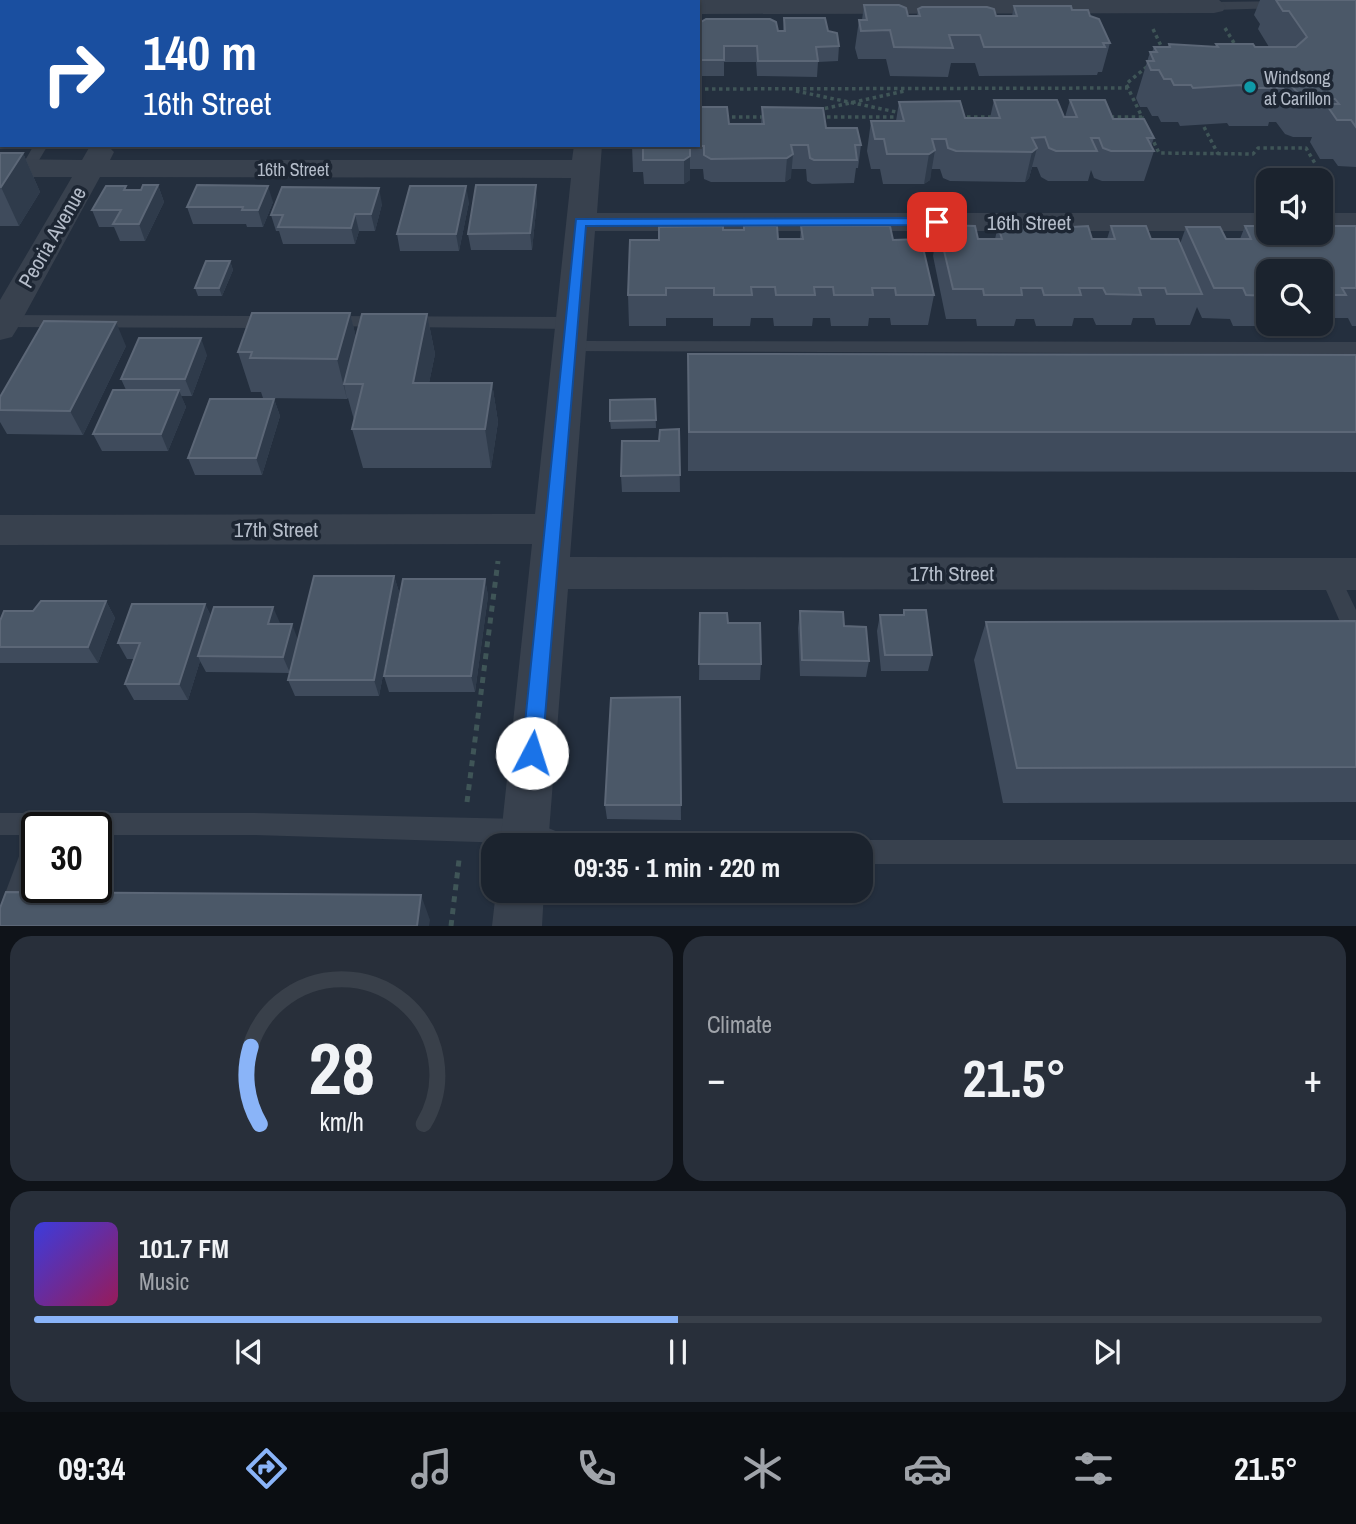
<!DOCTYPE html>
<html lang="en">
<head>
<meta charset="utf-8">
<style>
  :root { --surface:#1b232e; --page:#282f3a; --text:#f1f3f6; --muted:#a0a4aa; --line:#39404a; --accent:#8ab4f8 }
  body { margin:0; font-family:"Archivo Narrow",sans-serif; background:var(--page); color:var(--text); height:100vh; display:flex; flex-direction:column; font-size:26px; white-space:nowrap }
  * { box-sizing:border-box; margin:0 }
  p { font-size:23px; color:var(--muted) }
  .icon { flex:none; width:38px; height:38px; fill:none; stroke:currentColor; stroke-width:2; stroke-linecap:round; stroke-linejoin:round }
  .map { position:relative; height:926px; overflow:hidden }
  .details { display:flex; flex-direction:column; gap:10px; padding:10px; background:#0f1319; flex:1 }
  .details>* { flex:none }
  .hud { position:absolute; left:0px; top:0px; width:700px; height:147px; box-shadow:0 2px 5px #0004,0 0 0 2px var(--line); background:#1a4fa0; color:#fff; overflow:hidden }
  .fabs { position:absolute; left:1256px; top:168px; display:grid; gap:14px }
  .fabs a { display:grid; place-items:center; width:77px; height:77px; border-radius:14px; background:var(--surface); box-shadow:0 2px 5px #0004,0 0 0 2px var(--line); font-size:35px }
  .speed { position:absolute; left:21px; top:812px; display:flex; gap:14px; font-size:35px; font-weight:700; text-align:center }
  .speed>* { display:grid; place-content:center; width:91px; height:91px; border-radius:50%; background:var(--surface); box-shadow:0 2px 5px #0004,0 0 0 2px var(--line); line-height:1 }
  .speed .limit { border:4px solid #111; border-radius:10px; background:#fff; color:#111 }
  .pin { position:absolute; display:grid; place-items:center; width:60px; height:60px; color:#fff; margin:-30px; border-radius:14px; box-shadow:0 4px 10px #0006 }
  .me { position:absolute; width:77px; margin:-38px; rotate:5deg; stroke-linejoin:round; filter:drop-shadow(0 0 5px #0008) }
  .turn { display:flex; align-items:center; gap:24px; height:147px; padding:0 28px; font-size:32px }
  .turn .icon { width:91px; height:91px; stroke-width:2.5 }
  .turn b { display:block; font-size:49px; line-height:60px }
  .big { font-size:52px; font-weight:800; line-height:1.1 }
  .details .widget { flex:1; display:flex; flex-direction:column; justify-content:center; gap:10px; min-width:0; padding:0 24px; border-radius:21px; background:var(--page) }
  .details .dial { align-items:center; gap:0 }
  .dial svg { height:182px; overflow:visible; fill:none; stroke:var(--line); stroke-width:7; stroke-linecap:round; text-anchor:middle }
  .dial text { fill:var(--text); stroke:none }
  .song { display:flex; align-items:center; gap:21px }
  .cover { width:84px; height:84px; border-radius:10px; background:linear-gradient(135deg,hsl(240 70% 55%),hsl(330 70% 35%)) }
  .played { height:7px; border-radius:4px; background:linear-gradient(90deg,var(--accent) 50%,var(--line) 50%) }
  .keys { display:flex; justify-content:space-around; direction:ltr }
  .heat { display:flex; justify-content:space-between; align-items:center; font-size:38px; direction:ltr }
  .details .tiles { flex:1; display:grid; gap:10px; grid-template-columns:1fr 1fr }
  .widget:last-child { grid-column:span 2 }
  .trip { position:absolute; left:481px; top:833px; width:392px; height:70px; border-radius:21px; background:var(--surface); box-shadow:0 2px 5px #0004,0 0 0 2px var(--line); font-weight:800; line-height:70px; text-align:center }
  .menu { display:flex; height:112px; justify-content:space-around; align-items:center; background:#0b0e12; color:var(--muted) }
  .menu .icon { width:49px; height:49px }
  .menu .current { color:var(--accent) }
  .menu b { font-size:32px; color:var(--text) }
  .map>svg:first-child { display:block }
</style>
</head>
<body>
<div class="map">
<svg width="1356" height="926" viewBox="0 0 1356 926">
  <rect width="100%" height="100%" fill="#242f3e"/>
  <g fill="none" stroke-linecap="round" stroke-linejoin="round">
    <path stroke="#3f5557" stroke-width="3.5" stroke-dasharray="3.5 3.5" stroke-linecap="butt" d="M1225,28l12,20
      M1153,29l10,21
      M1128,88l-2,-4 23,-19
      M698,89l430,-1 14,29h-35
      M796,91l105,22
      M818,110l87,-19
      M725,117h41
      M820,117h82
      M960,117h33
      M1204,127l14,27
      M1151,136l8,17 94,1 5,-6h48l10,17"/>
    <path stroke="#3f5557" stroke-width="5" stroke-dasharray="6 6" stroke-linecap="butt" d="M467,802l31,-241
      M451,926l8,-66"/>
    <path fill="#38414e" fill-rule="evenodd" d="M333,0h12l-13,2z
      M1281,1l6,4 -2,3 -71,2 -6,-4 6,-4z
      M34,145h14l-16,27h-10l-2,-3z
      M0,315l275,1 9,6 -9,6 -275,-1z
      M327,316l244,1 9,6 -9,6 -250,-3 -3,-4 3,-4z
      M569,341l787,1v12l-793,-3 -3,-4 3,-4z
      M1329,566l7,2 20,42v33l-8,-3 -29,-66 3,-6z
      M0,813h255l270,6 46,18 3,8 -319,-10h-159v-7h-59v48l-18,50h-19v-19l27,-72h-27z
      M861,840h495v24h-495v-19h-10z"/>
    <path fill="#38414e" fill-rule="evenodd" d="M174,0h24l-25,2z
      M697,0h522l7,6 -3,5 -9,2 -516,1v-12h-8z
      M107,145l7,7 -4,8h462l2,-15h28l-5,68h672v18h-674l-25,326 786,1v32l-788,-1 -20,256h-48l32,-301 -532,1v-30l535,-1 36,-336 -471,-1 -83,152 -5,8 -12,3v-40l72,-123h-72v-18l82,1 8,-14z
      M1321,213h35v18h-35z
      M496,891h48l-2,35h-50z"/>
  </g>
  <path fill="#3f4b5c" d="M0,0h131l-1,2h-128v22h-2z
    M1260,0h96v167l-18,-1 -5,-7h-13l-10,-17 2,-5h-19l-8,-3 -9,-12h-7l-1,4h-39l-2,-3 -47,3 -2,-4h-17l-3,-6h-6l-5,-9h-7l-4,-9 14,-46h2l2,-5h14l1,-3 46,3 1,-3 53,3 -11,-18 2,-5 -6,-9z
    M864,5l44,11h9l1,-7 78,7h16l2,-10 58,4 18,6 20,27 -8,29h-4l-1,3 -118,1 -4,-13h-24l-3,14 -58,-1 -4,-17h-28l-3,-11 4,-28h3z
    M784,18l44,13 11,15 -1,15 -20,1 -1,15 -60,-1 -1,-14h-32v14h-26v-47l85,2z
    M2,43v97h-2v-95z
    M994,100l71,17 5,-17 84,38 -3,8 3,5 -10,30h-42l-8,-3 -3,-8 -3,11h-40l-7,-4 -4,-10h-5l-3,11 -4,4 -75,-1 -7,-3 -3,-9h-9l-1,11 -6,4h-41l-3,-15h-9l-4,-18 4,-30h25l3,-19 66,16h25z
    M762,107l64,21 35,17 -3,23h-2l-2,15 -42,1 -5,-3 -1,-12h-15v9l-6,4h-74l-7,-3 -1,-10h-13v11l-6,4h-40l-1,-12h-10l-1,-27 97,-21h32z
    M0,153h23l17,39 -21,34h-19z
    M158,185l6,17 -19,39h-25l-6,-14h-15l-7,-17 36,-20h13z
    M537,201l-5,49h-61l-3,-16z
    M273,202l-10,25h-16l-1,-3h-53l-6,-17z
    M469,202l-10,49h-59l-3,-17z
    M382,204l-7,27h-16l-4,13h-72l-4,-13h-3l-5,-16z
    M938,225l40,14h17l3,-13 39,3 55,10h15l4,-13 40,13 29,5 6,-17 40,12h14l5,-13 39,12h13l3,-5h21l35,-7v100h-4l-4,-8h-14l-3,8h-37l-1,-2h28v-53h-52v53h3l-2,2h-37l-3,-7 -28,-1 -5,-11 -7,18h-34l-2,-7h-21l-2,7h-35l-3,-7h-19l-2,8h-36l-2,-7h-18l-2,7h-37l-1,-7h-30l-13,-63z
    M801,226l92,14 41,55 -6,30h-37l-1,-7h-21l-1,8h-37l-1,-8h-17l-1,8h-38l-1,-8h-22l-1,8h-37v-8h-47v8h-37l-1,-31 31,-55 64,-10 55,9h22z
    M230,261l3,9 -11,26h-24l-3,-8z
    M350,313l6,25 71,-24 8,40 -6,29h63l6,39 -7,46h-128l-11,-39 2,-9 -6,-22 -1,1 -84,-1 -2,-6h-10l-13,-40z
    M126,346l-43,89 -76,-1 -7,-12v-25z
    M688,354l668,1v117l-668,-1z
    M207,355l-15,41h-11l5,11 -18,44h-66l-9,-17 33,-44 -5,-11z
    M274,399l6,17 -18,59h-67l-7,-17z
    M655,399l1,29 -45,1 -1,-8z
    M679,429l1,63h-58l-1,-16 38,-35z
    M394,576l5,16 -20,104h-84l-7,-16 2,-7 -84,-1 -6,-11 -12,39h-54l-9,-16 9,-25h-7l-9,-16 87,-39 6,12 69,8 18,16z
    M485,579l3,17 -13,96h-86l-5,-16z
    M106,601l9,17 -17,45h-98v-43z
    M904,610l28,45 -4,16h-47l-4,-40 3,-16h23z
    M800,611l69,50 -3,16 -66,-1 -2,-48z
    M700,613l28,10 33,41 -1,16h-61z
    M1356,621v181l-353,1 -29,-143 12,-38z
    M680,697l1,123 -74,-1 -2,-14z"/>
  <path fill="#2f3b4b" d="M6,0h25v2h-26z
    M119,0h12l-1,2h-10z
    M1037,148l-8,30 -4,4 7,-30z
    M935,150l-5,30 -6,4 5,-30z
    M23,153l17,39 -21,34 -18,-39z
    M793,154l-2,24 -6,4 2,-24z
    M690,156v24l-6,4v-24z
    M158,185l6,17 -19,39 -6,-17z
    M536,185l1,16 -5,49 -2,-17z
    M268,186l5,16 -10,25 -5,-17z
    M466,186l3,16 -10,49 -3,-17z
    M379,188l3,16 -7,27 -4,-17z
    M355,214l4,17 -4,13 -4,-16z
    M230,261l3,9 -11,26 -3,-8z
    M350,313l10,40 -16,31 3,15 -10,-40z
    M427,314l8,40 -14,68 -8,-39z
    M116,322l10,24 -43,89 -13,-24z
    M201,338l6,17 -15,41 -7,-17z
    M492,383l6,39 -7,46 -6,-39z
    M179,390l7,17 -18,44 -7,-17z
    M274,399l6,17 -18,59 -6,-17z
    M394,576l5,16 -20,104 -5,-16z
    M485,579l3,17 -13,96 -4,-16z
    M106,601l9,17 -17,45 -10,-16z
    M205,604l8,16 -15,36 2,5 -12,39 -9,-16z
    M273,607l7,16 -12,1z
    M292,624l6,16 -8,33 -7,-16z
    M421,895l9,25 -1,6h-12z"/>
  <path fill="#4b5868" stroke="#5c6777" stroke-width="2" d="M1276,0h80v127l-5,-7h-14l-11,-16h13l-4,-5h-27l-8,-3 -9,-11h-10l2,3h-40l-2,-3 -48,3 -2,-3h-17l-3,-6h-7l-5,-9h-8l-4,-9h7l-4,-9h7l-3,-5h16l-1,-3 49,3 -2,-3h37l2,3h41l11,-10 -18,-26h-6z
    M864,5h35l7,3 2,8h12l-2,-7 4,-2h65l7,2 2,7h21l-3,-10h57l1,4h16l2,6 9,3 11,24h-7l2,4h-121l-4,-12h-31l4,13 -59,-1 -4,-17 -29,1 -2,-11h8z
    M784,18h41l3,13 9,2 2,13 -23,1 2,14h-60l-1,-15h-33v14h-26v-31h3v-7l5,-3h64l6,3 2,9h7z
    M2,43v59h-2v-57z
    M994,100h63l7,17h13l-7,-17h35l8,19h31l10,19h-7l7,13h-43l-8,-3 -4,-10h-8l6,13h-41l-7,-3 -4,-11 -13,1 5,10 -5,4 -76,-1 -8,-3 -2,-9h-14l3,11 -6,4h-42l-3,-15h-9l-4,-18h33l-5,-19 61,-1 5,17h35z
    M698,107h29l2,17h35l-2,-17 61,1 3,20h31l4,17h-6l2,15h-43l-4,-2 -2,-13h-17l2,9 -6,4 -76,1 -7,-4v-9h-14v10l-6,4h-41v-12h-11v-3h66z
    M0,153h23l-22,34h-1z
    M143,185h15l-19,39h-26l8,-14h-29l14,-24h20l-2,4h17z
    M197,185l71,1 -10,24h-16l1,-3h-56z
    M476,185h60l-6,48 -62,1z
    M410,186h56l-10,48h-59z
    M282,187l97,1 -8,26h-16l-4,14 -73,-1 5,-12h-12z
    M938,225l37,1 3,13h24l-4,-13h38l1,3 51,-3 4,13h23l-4,-13h35l5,13h27l24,55h-35l-2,-6h-26l2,7 -35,-1 -3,-6h-24l2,7h-37l-2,-7h-21l1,7h-38l-1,-6h-30z
    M723,226v4h21v-4h33l1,13h25l-2,-13h89l3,14 28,-1 13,56h-38l-1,-7h-23l1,7h-39l-1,-8h-19l1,8h-39l-1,-8h-24l1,8h-38v-7h-48v7h-38l2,-55h29v-13z
    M1245,226h24v7h12l3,5h26l-3,-5h14v-7h35v62h-14l4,7h-25v-24h-52v25l-23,-1 -3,-7h-29l-28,-61h34l6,12h25z
    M206,261h24l-11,27h-24z
    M252,313h98l-13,46 -87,-1 2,-6h-14z
    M362,314h65l-14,69h79l-7,46h-133l11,-45h-19z
    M44,321l72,1 -46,89 -70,-1v-13z
    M139,338h62l-16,41h-64z
    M688,354l668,1v77h-667z
    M113,390h66l-18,44h-68z
    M210,399h64l-18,59h-68z
    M655,399l1,21 -46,1v-21z
    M679,429l1,46 -59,1 1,-35h37l1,-11z
    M314,576h80l-20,104h-86z
    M403,579h82l-14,97h-87z
    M41,601h65l-18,46h-88v-26l4,-10h29z
    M132,604h73l-26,80h-54l15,-41h-22z
    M214,607h59l-5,17h24l-9,33 -85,-1z
    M904,610h22l6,45h-47l-5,-40h24z
    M800,611l43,1 1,14 22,1 3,34 -67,-1z
    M700,613h27l1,10h32l1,41h-62z
    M1356,621v146l-339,1 -31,-146z
    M680,697l1,108h-76l6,-107z
    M6,892l415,3 -4,31h-417v-18z"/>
  <path fill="#1a73e8" stroke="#114b97" stroke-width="2" d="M937,218l5,1v6l-356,1 -44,527 -3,6 -7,3 -7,-3 -3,-6 54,-534z"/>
  <circle fill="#0f9aa8" stroke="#1d2633" stroke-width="2.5" cx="1250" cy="87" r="7"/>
  <g text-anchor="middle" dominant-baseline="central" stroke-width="7" stroke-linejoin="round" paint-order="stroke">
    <g font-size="18" fill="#b4bcc9" stroke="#1d2633" text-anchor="start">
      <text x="1264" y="77">Windsong<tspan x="1264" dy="21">at Carillon</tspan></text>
    </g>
    <g font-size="18" fill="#b4bcc9" stroke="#1d2633">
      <text x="293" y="169">16th Street</text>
    </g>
    <g font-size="21" fill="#b4bcc9" stroke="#1d2633">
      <text x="1029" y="222">16th Street</text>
      <text transform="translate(52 237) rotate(-60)">Peoria Avenue</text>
      <text x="276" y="529">17th Street</text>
      <text x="952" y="573">17th Street</text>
    </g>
  </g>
</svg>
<div class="fabs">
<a><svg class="icon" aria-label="sound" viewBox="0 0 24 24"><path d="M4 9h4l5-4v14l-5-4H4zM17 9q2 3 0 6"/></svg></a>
<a><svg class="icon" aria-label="search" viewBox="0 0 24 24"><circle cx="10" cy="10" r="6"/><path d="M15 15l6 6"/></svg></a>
</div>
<div class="speed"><div class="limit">30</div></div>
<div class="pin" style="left:937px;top:222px;background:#d93025"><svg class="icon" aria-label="arrive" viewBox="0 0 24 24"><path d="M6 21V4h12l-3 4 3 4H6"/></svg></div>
<svg class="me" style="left:532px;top:753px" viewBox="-20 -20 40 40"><circle r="19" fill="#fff"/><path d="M0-13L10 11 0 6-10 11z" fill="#1a73e8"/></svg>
<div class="trip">09:35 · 1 min · 220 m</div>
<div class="hud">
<div class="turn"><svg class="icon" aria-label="right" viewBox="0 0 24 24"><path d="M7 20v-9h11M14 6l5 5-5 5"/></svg><div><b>140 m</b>16th Street</div></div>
</div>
</div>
<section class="details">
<div class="tiles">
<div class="widget dial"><svg viewBox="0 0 100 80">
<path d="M14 69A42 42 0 1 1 86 69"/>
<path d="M14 69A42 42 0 0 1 10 35" stroke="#8ab4f8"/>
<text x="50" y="56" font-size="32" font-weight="700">28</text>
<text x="50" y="72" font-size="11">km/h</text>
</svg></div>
<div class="widget"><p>Climate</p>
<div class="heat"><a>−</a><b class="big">21.5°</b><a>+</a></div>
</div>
<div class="widget">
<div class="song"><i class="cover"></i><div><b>101.7 FM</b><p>Music</p></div></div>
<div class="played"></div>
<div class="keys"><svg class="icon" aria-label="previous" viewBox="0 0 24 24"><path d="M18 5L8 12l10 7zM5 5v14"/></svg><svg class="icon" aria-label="pause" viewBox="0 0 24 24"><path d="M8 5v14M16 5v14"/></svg><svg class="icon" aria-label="next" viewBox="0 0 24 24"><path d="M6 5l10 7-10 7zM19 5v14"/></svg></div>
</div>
</div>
</section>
<nav class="menu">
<b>09:34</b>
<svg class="icon current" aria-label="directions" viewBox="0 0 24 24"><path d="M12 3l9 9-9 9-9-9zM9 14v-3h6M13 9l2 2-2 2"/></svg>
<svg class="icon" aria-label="music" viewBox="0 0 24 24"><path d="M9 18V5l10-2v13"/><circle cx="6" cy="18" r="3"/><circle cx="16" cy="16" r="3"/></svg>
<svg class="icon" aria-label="phone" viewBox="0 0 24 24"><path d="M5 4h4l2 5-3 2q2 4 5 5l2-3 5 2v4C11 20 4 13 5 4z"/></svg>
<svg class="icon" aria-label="climate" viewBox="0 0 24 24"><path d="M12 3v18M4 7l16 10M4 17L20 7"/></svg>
<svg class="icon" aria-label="car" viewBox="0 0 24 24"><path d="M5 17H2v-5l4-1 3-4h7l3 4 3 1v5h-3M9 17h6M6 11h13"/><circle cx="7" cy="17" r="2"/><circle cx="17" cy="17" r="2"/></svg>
<svg class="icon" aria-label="filters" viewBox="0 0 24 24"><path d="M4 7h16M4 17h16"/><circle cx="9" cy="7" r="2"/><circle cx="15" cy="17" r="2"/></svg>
<b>21.5°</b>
</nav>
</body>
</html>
